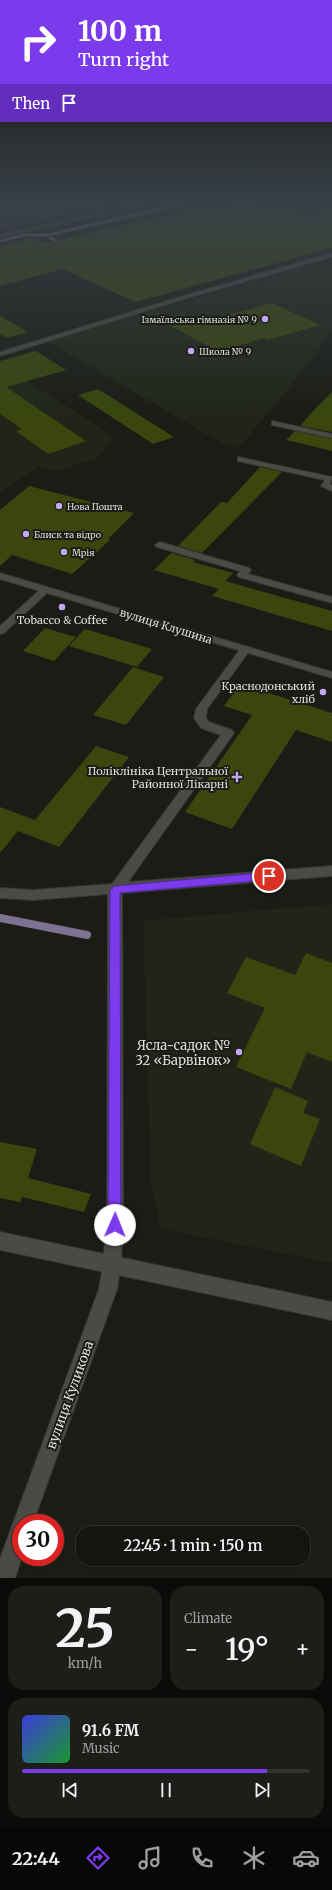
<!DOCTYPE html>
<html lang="en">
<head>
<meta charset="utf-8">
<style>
  :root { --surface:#141510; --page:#1d1e19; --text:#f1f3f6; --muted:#9d9f9f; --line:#333430; --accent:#7c3aed }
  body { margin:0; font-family:Merriweather,serif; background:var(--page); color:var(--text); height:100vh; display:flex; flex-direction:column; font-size:15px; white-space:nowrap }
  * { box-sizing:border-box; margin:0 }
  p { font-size:13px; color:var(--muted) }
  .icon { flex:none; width:22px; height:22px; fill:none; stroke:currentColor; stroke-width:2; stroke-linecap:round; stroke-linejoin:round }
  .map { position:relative; height:1578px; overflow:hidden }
  .side { display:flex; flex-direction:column; gap:8px; padding:8px; background:#0b0c09; flex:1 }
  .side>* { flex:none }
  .guide { position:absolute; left:0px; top:0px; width:332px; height:122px; box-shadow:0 1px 3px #0004,0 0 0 1px var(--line); background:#7c3aed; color:#fff; overflow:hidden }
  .speed { position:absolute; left:12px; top:1514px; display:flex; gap:8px; font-size:20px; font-weight:700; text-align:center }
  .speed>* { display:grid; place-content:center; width:52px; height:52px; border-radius:50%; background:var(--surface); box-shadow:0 1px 3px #0004,0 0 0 1px var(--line); line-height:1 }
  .speed .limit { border:6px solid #d22; background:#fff; color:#111 }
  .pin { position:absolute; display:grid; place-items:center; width:34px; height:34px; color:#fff; margin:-17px; border:2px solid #fff; border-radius:50%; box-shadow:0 1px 4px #0007 }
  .me { position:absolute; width:44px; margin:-22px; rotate:1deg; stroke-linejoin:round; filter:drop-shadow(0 0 3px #0008) }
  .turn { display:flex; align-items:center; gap:14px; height:84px; padding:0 12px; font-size:18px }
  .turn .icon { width:52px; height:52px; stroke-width:2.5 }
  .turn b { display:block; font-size:28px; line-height:34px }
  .then { display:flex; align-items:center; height:38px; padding:0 12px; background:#0003; gap:8px; font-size:15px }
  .big { font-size:30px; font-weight:600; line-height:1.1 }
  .side .card { flex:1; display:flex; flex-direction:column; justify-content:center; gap:6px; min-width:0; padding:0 14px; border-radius:16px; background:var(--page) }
  .side .dial { align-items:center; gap:0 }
  .dial b { font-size:52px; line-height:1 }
  .song { display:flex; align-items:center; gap:12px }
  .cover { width:48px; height:48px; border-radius:6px; background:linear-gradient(135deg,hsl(240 70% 55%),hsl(130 70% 35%)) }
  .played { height:4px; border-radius:2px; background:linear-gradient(90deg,var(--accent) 85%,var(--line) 85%) }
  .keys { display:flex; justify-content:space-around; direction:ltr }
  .heat { display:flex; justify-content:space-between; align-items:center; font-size:22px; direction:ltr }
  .side .tiles { flex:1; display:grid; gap:8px; grid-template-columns:1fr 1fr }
  .card:last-child { grid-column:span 2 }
  .trip { position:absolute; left:76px; top:1526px; width:234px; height:40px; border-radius:16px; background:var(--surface); box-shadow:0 1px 3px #0004,0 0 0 1px var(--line); font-weight:600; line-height:40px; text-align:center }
  .tab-bar { display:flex; height:64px; justify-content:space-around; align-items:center; background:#080806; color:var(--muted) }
  .tab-bar .icon { width:28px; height:28px }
  .tab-bar .active { color:var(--accent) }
  .tab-bar b { font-size:18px; color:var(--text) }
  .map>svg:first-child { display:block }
</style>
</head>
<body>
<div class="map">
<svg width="332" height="1578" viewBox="0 0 332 1578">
  <rect width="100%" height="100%" fill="#1a1c15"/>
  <path fill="#212518" d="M325,261l7,3v64l-20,32 -73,88 -16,-4 -176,-103z
    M0,364l113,72 -15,22 -42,13 -16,-5 -40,27z
    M332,904v359l-171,-34 -10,-46 -8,-262z"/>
  <path fill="#392c4f" d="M0,200h133l-133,31z"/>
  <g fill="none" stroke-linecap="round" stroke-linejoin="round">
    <path stroke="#7d7292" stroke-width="3" d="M50,238l13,6
      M0,241l26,-6h22l148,-34"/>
    <path stroke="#7d7292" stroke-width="8" d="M0,918l87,17"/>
  </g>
  <path fill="#3a460d" d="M244,203l20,7 16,-4 30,11 9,-9 13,1v39l-197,54 -72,-33 -63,17v-40l31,-8 12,5 8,-1 155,-36 10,4z
    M272,303l48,22 -52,15 -4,-2 -46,14 -58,-32 23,-6 16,9z
    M0,316l28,16 -21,6 -7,-4z
    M36,351l30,19 -60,17 80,54 -38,13 -32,-23 6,-2 -22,-15v-53z
    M98,389l76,48 -21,7 -75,-49z
    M332,392v40l-32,-6 15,-17z
    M295,431l37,8v12l-46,-11z
    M260,467l22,5 -80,81 -24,-7 43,-44 6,1z
    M29,486l105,27 -26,26 2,1 -38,34 -60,-19 -12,11v-56z
    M171,553l24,7 -2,2 40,11 -8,8 107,30v20l-120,-35 7,-7 -65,-19z
    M45,628l31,9 -22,24 -31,-10z
    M85,629l67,20 -15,18 -68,-21z
    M133,667l31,10 -38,48 -33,-10z
    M240,684l92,29v29l-36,-12 -64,99 -47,-17 67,-97 -28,-9z
    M96,746l33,11 -70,90 -41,-16 -18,22v-46l35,13z
    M306,953l26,10v99l-25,-10 -16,37 -55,-22 29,-59 -38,-15 19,-36 49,18z
    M275,1087l33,14 -5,12 17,6 -19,47 -51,-22z
    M0,1142l37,7 -9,29 63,16 -7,18 -62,-15 -2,5 -20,-4z"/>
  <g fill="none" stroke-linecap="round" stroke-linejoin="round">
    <g stroke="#353732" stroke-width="2">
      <path id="minor" d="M332,253v4l-148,42 -184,57v-4l180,-55z
        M272,421l60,13v4l-60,-13z
        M238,457l94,20 -2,8h2v6l-11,-5 4,-6 -87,-19z
        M160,542l89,26 2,2 -3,4 84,23v6l-93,-26 -2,-2 3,-4 -83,-24 -2,-2z
        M45,587l3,1 2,2 -2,2 -44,41 -4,1v-8l42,-38z
        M245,647l5,3 -43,59 -1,9 3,4 23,8 2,3 -106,149 204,-16v10l-210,17 1,320 -2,52 -4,24 -84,234h-12l1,34 -7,21h-15v-19l99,-270 4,-24 4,-52 1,-319 -75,6 -33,-2v-10l33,2 79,-6 109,-149 -20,-7 -7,-10 2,-9 45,-61z"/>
    </g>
    <g stroke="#353732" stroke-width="2">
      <path id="tertiary" d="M0,573l332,99v6l-332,-99z
        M0,1232l332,70v18l-332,-70z"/>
    </g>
    <g stroke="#353732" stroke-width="2">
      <path id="secondary" d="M157,200h11l-168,38v-4z"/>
    </g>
    <use href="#minor" fill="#494b44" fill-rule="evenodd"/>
    <use href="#tertiary" fill="#494b44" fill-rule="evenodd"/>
    <use href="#secondary" fill="#494b44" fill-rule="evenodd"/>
  </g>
  <linearGradient id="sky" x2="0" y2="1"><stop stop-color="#0e0f0c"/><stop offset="0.48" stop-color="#384046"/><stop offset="1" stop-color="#384046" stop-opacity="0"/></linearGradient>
  <rect width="332" height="421" fill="url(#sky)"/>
  <path fill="#7c3aed" stroke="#51269a" d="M269,872l5,4 -5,4 -149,13 1,332 -2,5 -4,2 -5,-2 -2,-5 2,-335 5,-4z"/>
  <g fill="#c1a8f3" stroke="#1a1c15" stroke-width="1.5">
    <circle cx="265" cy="319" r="4"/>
    <circle cx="191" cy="351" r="4"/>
    <circle cx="59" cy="506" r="4"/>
    <circle cx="26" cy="534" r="4"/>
    <circle cx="64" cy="552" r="4"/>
    <circle cx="62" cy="607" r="4"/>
    <circle cx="323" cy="692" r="4"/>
    <path d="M235 771h4v4h4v4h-4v4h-4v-4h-4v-4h4z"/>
    <circle cx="239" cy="1052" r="4"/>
  </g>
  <g text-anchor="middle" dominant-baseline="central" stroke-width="4" stroke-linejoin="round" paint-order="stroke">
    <g font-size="9" fill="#dedfda" stroke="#1a1c15" text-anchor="start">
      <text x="257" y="319" text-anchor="end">Ізмаїльська гімназія № 9</text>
      <text x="199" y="351">Школа № 9</text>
      <text x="67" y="506">Нова Пошта</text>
      <text x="34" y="534">Блиск та відро</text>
      <text x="72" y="552">Мрія</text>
    </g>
    <g font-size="11" fill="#dedfda" stroke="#1a1c15" text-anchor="end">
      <text x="62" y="620" text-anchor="middle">Tobacco &amp; Coffee</text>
      <text x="315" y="686">Краснодонський<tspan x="315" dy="13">хліб</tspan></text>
      <text x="228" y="771">Поліклініка Центральної<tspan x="228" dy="13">Районної Лікарні</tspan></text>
    </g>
    <g font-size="11" fill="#dedfda" stroke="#1a1c15">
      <text transform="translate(166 626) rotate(17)">вулиця Клушина</text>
    </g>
    <g font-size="13" fill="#dedfda" stroke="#1a1c15" text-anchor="end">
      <text x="231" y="1045">Ясла-садок №<tspan x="231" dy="15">32 «Барвінок»</tspan></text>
    </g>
    <g font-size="13" fill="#dedfda" stroke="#1a1c15">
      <text transform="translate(70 1395) rotate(-70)">вулиця Куликова</text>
    </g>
  </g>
</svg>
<div class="speed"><div class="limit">30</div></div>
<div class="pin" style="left:269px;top:876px;background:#d93025"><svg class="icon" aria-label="arrive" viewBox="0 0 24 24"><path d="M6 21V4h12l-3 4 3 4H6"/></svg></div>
<svg class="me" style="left:115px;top:1225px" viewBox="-20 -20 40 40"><circle r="19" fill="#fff"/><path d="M0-13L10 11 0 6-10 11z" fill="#7c3aed"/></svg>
<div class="trip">22:45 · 1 min · 150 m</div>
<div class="guide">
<div class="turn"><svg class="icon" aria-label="right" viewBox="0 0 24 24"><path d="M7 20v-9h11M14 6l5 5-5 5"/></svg><div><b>100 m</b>Turn right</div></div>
<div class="then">Then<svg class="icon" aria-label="arrive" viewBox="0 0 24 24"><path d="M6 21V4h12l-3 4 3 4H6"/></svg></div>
</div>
</div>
<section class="side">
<div class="tiles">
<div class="card dial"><b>25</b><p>km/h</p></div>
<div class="card"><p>Climate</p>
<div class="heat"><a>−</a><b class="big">19°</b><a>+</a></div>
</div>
<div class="card">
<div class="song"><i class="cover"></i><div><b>91.6 FM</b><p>Music</p></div></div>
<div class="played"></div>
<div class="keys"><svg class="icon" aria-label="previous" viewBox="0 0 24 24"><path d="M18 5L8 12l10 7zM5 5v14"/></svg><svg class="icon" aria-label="pause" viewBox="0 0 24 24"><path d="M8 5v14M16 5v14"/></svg><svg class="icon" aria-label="next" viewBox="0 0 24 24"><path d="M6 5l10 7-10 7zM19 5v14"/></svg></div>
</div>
</div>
</section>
<nav class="tab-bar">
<b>22:44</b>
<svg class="icon active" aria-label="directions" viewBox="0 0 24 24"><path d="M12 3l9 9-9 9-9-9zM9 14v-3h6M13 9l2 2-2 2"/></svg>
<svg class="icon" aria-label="music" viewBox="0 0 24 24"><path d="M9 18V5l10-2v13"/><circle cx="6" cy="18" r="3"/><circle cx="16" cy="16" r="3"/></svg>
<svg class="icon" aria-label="phone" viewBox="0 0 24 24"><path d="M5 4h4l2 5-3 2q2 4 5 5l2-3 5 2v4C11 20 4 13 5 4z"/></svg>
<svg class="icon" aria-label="climate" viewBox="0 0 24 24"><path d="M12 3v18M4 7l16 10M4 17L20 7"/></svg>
<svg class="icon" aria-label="car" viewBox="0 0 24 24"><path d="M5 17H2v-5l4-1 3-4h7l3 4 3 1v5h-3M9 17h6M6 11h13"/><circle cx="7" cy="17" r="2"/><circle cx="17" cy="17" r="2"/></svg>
</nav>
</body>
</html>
